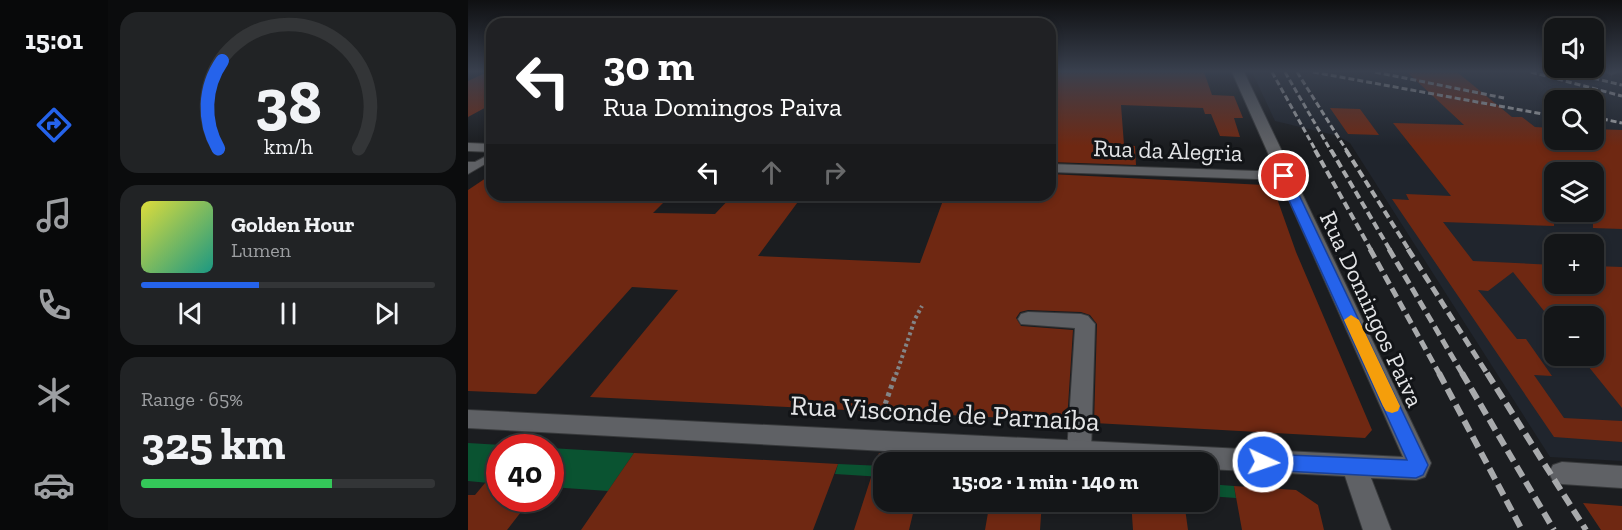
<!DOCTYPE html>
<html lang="en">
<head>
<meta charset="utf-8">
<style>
  :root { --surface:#141618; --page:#212325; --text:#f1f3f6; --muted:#9d9fa2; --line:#333537; --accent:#2563eb }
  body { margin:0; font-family:"Zilla Slab",serif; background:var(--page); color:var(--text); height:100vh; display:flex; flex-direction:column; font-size:22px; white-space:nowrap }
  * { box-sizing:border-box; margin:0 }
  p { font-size:20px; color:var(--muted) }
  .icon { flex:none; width:33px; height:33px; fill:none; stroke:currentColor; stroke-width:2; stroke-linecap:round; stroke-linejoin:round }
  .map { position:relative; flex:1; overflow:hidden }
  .details { display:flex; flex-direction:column; gap:12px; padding:12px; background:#0b0c0d; width:360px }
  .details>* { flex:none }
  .banner { position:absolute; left:18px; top:18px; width:570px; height:183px; border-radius:18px; box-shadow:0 3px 9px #0003,0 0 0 2px var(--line); background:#202124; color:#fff; overflow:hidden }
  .tools { position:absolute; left:1076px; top:18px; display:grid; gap:12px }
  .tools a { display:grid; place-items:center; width:60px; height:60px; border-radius:12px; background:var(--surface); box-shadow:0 3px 9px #0003,0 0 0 2px var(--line); font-size:30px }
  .speed { position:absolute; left:18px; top:434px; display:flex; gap:12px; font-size:30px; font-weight:700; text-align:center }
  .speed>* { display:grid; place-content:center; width:78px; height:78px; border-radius:50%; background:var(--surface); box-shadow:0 3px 9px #0003,0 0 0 2px var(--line); line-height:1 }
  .speed .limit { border:9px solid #d22; background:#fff; color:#111 }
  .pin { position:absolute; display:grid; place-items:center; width:51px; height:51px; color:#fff; margin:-26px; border:3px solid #fff; border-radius:50%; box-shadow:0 2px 6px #0007 }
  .me { position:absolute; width:66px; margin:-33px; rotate:93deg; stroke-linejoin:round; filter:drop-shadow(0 0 4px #0008) }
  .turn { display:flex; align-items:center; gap:21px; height:126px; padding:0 18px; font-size:27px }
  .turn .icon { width:78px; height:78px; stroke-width:2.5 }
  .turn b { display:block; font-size:42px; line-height:51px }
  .lanes { display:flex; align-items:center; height:57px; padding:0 18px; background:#0003; justify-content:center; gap:30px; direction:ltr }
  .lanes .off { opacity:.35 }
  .big { font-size:45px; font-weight:700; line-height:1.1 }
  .details .tile { flex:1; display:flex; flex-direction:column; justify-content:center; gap:9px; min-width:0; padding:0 21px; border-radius:18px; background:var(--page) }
  .details .dial { align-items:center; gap:0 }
  .dial svg { height:156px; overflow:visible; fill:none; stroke:var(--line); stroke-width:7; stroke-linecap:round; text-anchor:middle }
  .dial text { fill:var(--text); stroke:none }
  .song { display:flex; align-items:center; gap:18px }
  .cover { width:72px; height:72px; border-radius:9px; background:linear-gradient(135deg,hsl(60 70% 55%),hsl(170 70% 35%)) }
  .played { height:6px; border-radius:3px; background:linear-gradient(90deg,var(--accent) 40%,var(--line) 40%) }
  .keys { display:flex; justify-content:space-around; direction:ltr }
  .charge { height:9px; border-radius:4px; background:linear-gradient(90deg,#34c759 65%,var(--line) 0) }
  .trip { position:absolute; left:405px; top:452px; width:345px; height:60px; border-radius:18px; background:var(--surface); box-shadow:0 3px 9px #0003,0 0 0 2px var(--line); font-weight:700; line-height:60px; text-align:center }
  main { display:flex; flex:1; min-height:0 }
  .tabs { display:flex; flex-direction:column; width:108px; justify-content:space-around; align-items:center; background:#08090a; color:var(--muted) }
  .tabs .icon { width:42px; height:42px }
  .tabs .active { color:var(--accent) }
  .tabs b { font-size:27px; color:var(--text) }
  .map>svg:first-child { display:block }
</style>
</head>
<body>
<main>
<nav class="tabs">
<b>15:01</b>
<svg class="icon active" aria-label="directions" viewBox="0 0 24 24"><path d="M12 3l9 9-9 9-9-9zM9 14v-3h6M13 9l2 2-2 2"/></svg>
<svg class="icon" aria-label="music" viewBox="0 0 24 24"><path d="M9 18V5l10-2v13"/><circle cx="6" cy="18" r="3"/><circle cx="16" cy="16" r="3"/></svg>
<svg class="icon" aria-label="phone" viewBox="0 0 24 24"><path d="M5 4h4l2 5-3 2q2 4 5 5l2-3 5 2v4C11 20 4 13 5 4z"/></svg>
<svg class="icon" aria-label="climate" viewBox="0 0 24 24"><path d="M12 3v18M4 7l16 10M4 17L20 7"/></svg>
<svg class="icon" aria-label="car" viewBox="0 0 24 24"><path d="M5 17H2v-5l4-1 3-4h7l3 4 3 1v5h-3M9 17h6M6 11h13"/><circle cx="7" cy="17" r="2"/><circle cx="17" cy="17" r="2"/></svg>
</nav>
<section class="details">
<div class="tile dial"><svg viewBox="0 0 100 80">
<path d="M14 69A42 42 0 1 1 86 69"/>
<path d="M14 69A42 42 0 0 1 16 24" stroke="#2563eb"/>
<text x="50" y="56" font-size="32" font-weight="700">38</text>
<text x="50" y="72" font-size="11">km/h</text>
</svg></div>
<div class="tile">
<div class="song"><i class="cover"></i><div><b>Golden Hour</b><p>Lumen</p></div></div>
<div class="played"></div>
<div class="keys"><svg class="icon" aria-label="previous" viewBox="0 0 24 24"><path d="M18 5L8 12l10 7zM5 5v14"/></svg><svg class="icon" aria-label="pause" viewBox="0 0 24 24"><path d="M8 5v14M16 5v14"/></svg><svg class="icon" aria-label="next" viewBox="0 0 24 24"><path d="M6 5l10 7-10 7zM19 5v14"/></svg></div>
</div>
<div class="tile"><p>Range · 65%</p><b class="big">325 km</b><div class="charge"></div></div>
</section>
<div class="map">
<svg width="1154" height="530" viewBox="0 0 1154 530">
  <rect width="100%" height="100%" fill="#1b1d20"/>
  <path fill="#20252d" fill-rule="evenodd" d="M784,72h345l25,6v383l-72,-4 -200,-314 -12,-7 -63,-15zM1086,100h39v40h-39zM1086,172h39v40h-39zM1086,244h39v40h-39zM1086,316h39v40h-39z"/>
  <path fill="#0a5331" d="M0,443l66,4h-34l-1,37 -31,-3z
    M82,448l84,5 -26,38 -57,-4z
    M370,464l45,2v11l-48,-3z
    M740,484l26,2 2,12 -28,-2z"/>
  <path fill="#6f2812" d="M19,72h5v32l-24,13v-36z
    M582,72h154l8,23 22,1 9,22h-9l6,19 -20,-1 -9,-22h-6l-2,-6 -82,-3 3,40 11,1 1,19 -86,-3z
    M939,72h50l55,45h10l13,10 19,1v12h39v-11l29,1v99l-29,-1v-56h-39v54l-111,-4 30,39 81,4v19h39v-18l29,1v141l-42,-52h13v-40h-45l-35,-44 -25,19 -10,-1 39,49h9l26,37 -18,-1 30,43 58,3v21l-68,-5 -162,-238 17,1 -3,-6 45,2 -58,-73 71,2z
    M862,108l30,1 19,26 -31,-1z
    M24,174v21h179l-18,18 62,1 18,-19h70l-45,61 162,7 25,-68h105v-21l214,11 10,5 22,62 76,178 -7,8 -271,-15 3,-99 -7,-9 -9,-3 -53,-2 -8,2 -4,6 5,8 52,4 -6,91 -477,-24 88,-107 -46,-3 -96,107 -68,-3v-201z
    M166,453l59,3 145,8 -25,66h-232z
    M411,453h5v48h32l-7,29h-55z
    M17,483l15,1v14l31,1 -24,31h-39v-35h7z
    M766,486l62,4 22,15 6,25h-82z
    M522,501h52l-2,29h-55z
    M663,501h53l4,29h-55z
    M1115,503l39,3v24h-21z"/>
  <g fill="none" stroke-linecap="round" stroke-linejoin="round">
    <g stroke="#37393b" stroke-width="2">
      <path id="service" d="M24,153v7l-24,14v-12h7z"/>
    </g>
    <g stroke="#37393b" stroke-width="2">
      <path id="minor" d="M1138,72h12l-7,3z
        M0,143l24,1v8l-24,-1z
        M582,164l234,8 7,4 -7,4 -234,-8z
        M560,312l53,2 7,2 7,8 -4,128 -3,7 -8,3 -10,-3 -3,-7 8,-124 -54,-4 -3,-5 3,-5z
        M1094,462l60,4v22l-60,-4 -9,-3 -4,-8 4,-8z"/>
    </g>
    <g stroke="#37393b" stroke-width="2">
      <path id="tertiary" d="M764,72h12l187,391 -6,14 -9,3 -45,-2 20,52h-28l-18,-54 -137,-7v-7h-123l-617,-34v-18l935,47z"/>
    </g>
    <path stroke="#838587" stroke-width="4" stroke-dasharray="3 3" stroke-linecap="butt" d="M428,375l19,-56 7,-13"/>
    <path stroke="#838587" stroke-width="5" stroke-dasharray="4 4" stroke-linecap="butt" d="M412,419l16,-46"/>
    <use href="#service" fill="#5f6165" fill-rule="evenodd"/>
    <use href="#minor" fill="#5f6165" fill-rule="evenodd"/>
    <use href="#tertiary" fill="#5f6165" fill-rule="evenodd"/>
    <path stroke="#a8aaac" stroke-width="3" stroke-dasharray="6 3" stroke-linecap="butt" d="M804,72l44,79
      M817,72l46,79
      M829,72l50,79
      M845,72l241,44
      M907,72l129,26
      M1063,72l91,24
      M1099,72l55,13
      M1125,117l29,6"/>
    <path stroke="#a8aaac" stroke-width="4" stroke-dasharray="8 4" stroke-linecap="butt" d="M847,150l56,100
      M863,150l59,100
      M878,150l63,100"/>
    <path stroke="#a8aaac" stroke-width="5" stroke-dasharray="10 5" stroke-linecap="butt" d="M902,249l70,126
      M921,249l74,126
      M940,249l80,126"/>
    <path stroke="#a8aaac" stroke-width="6" stroke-dasharray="12 6" stroke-linecap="butt" d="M971,373l83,157
      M994,373l92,157
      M1019,373l99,157"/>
  </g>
  <linearGradient id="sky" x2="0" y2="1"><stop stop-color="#0f1012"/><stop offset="0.49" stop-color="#39404e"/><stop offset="1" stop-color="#39404e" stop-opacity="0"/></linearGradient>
  <rect width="1154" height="146" fill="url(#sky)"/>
  <path fill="#2563eb" stroke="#184099" stroke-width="1.5" d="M816,173l6,3 138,289 -5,10 -7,3 -153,-8 -6,-2 -3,-6 3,-5 6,-3 144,6 -129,-284z"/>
  <path fill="#f59e0b" d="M883,315l8,5 41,86 -2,5 -6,2 -6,-2 -3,-5 -39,-86z"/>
  <g text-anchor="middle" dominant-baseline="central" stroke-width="6" stroke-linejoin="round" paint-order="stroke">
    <g font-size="24" fill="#e4e5e7" stroke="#121417">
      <text transform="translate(700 150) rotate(2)">Rua da Alegria</text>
      <text transform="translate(904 309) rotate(65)">Rua Domingos Paiva</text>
    </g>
    <g font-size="28" fill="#e4e5e7" stroke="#121417">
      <text transform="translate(477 413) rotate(3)">Rua Visconde de Parnaíba</text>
    </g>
  </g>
</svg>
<div class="tools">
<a><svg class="icon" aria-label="sound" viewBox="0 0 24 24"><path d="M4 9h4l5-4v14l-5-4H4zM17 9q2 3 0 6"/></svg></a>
<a><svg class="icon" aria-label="search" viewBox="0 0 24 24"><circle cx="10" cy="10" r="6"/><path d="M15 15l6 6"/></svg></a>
<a><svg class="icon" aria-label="layers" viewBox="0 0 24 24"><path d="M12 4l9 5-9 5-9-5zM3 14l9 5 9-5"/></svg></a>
<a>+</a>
<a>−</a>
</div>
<div class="speed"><div class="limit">40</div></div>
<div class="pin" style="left:816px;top:176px;background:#d93025"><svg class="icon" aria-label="arrive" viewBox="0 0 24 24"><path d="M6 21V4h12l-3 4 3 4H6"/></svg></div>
<svg class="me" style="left:795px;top:462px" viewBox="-20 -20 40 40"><circle r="17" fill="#2563eb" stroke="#fff" stroke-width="3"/><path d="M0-11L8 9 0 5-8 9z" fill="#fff"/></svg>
<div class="trip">15:02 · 1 min · 140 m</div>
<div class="banner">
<div class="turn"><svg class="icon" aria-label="left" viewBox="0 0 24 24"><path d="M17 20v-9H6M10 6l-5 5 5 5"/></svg><div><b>30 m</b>Rua Domingos Paiva</div></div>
<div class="lanes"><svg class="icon" aria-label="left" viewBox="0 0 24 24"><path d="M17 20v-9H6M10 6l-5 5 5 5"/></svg><svg class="icon off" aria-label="ahead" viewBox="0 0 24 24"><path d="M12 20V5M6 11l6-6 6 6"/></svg><svg class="icon off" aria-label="right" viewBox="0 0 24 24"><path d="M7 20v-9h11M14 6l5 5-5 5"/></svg></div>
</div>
</div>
</main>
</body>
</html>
